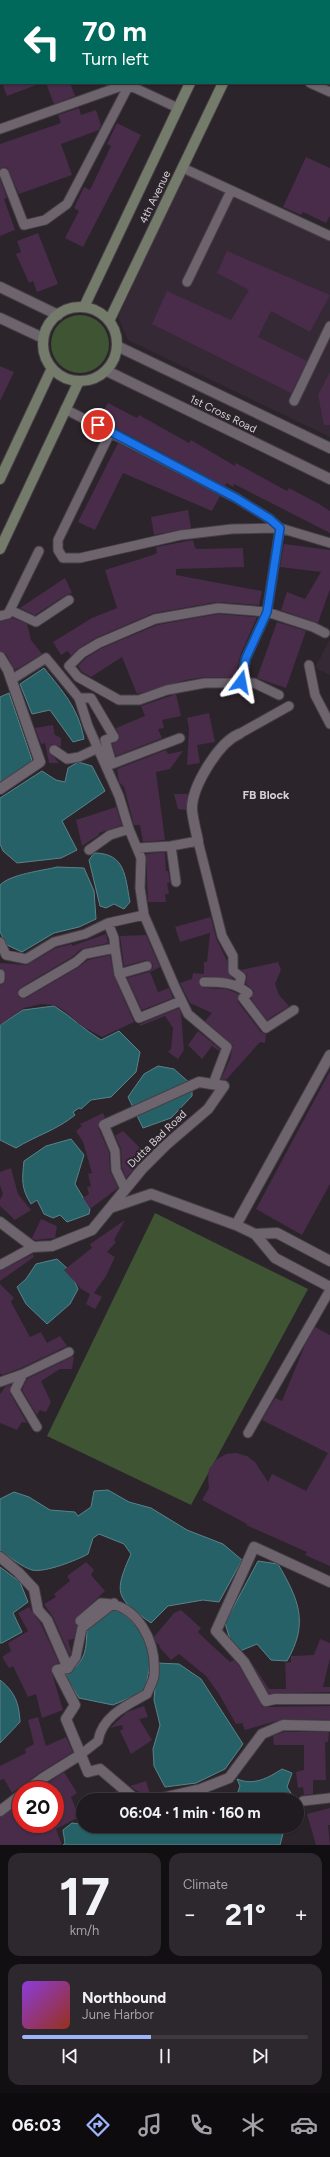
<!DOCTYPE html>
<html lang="en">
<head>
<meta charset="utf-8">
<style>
  :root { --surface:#201b20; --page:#2d282d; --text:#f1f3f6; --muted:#a2a1a5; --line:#3d393e; --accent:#9db4fd }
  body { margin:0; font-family:Figtree,sans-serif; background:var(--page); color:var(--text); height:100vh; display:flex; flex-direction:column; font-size:15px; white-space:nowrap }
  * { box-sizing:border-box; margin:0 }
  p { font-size:13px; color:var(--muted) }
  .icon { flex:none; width:22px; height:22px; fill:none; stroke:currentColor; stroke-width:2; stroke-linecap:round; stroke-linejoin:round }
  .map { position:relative; height:1845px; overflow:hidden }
  .drawer { display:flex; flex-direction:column; gap:8px; padding:8px; background:#120f12; flex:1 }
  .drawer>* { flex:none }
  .top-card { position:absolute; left:0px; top:0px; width:330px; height:84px; box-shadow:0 1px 3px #0004,0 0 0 1px var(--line); background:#00695c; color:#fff; overflow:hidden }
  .speed { position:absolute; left:12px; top:1781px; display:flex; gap:8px; font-size:20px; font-weight:700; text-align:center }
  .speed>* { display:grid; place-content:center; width:52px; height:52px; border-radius:50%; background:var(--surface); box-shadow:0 1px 3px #0004,0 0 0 1px var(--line); line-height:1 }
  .speed .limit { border:6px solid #d22; background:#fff; color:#111 }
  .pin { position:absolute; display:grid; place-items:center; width:34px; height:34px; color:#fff; margin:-17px; border:2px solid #fff; border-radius:50%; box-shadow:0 1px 4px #0007 }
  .me { position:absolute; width:44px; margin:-22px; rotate:13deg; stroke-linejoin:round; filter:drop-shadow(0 0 3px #0008) }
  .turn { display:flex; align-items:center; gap:14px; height:84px; padding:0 16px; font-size:18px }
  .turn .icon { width:52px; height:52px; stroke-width:2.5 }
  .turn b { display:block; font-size:28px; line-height:34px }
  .big { font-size:30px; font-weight:700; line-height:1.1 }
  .drawer .widget { flex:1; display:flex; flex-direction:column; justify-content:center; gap:6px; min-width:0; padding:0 14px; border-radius:12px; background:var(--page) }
  .drawer .dial { align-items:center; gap:0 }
  .dial b { font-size:52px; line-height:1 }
  .song { display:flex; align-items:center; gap:12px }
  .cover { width:48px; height:48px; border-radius:6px; background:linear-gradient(135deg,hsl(270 70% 55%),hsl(10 70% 35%)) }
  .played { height:4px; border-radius:2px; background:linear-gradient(90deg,var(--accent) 45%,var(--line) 45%) }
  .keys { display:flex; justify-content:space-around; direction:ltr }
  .heat { display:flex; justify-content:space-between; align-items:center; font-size:22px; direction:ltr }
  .drawer .tiles { flex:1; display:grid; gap:8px; grid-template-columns:1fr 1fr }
  .widget:last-child { grid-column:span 2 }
  .trip { position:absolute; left:76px; top:1793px; width:228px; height:40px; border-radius:20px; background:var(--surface); box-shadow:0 1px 3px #0004,0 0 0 1px var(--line); font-weight:700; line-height:40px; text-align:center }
  .dock { display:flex; height:64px; justify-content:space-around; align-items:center; background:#0d0b0d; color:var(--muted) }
  .dock .icon { width:28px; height:28px }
  .dock .active { color:var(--accent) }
  .dock b { font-size:18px; color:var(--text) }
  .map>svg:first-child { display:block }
</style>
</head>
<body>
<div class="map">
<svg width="330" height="1845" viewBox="0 0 330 1845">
  <rect width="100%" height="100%" fill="#2b242b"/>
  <path fill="#352935" d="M185,174l145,67v196l-202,-97 -10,-23z
    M330,639v36l-15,-7z"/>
  <path fill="#3f5433" d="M288,0h42v84l-1,-83z
    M51 344a29 29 0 1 1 58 0a29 29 0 1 1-58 0Z
    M155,1213l153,76 -117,216 -144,-69z"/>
  <path fill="#276168" stroke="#5b8289" d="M44,668c19,24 34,39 40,71l-11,3 -23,-32 -18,4 -12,-30z
    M9,693l23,67 -10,13 -22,12v-88z
    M78,762l14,4 13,25 -43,30 15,29 -16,8 -44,5 -14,-12 -3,-7v-46l42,-27 14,9 9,2 3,-14z
    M94,853c32,0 31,24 36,49l-6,7 -10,-5 -8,4 -6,-2 -11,-46z
    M57,867l27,1 10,23 2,28 -17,8 -25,6 -32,19 -15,-7 -7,-13v-47c11,-11 41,-14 57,-18z
    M54,1006c17,10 30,24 47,34l18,-9 21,21 -4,20 -25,25 -20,3 -10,9 -2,-1 -6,4 2,3c-18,15 -40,21 -59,33l-16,-8v-115l23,-15z
    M158,1066l16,3 18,16v11l-21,22 -28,10 -15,-31 16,-23z
    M71,1139l13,16 -9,29 15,25 -1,5 -22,8 -7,-7 -7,3 -9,-4 -7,-14 -6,4c-10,-16 -9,-24 -7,-43l22,-15z
    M57,1259l12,11 9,19 -8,15 -23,20 -21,-20 -9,-17 9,-8 10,-15z
    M108,1490l21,12 22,6 36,22 36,14 19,16 -23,42 -16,-2 -35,6 -17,17c-35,-25 -38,-29 -20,-69l-7,-10 -25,-10 -6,4 -5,16c-11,6 -43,19 -56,16 -10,-3 -22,-13 -32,-19v-52l14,-7 15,5 21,13 25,2 3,4 13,-9 3,-16z
    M258,1561l20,3c21,36 31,59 9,97l-16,-1 -14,-16 -17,7 -9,-8 -6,-20z
    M0,1567l20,15 8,20 -15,11 9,19 -20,11h-2z
    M110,1609c11,2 15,6 23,14 25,22 17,39 12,68l-32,14 -34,-7 -14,-22c20,-16 21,-21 22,-47z
    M157,1663l22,1 22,15 42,65 -18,25 -29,14 -31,4 -11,-21 -1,-17 7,-24 -6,-25z
    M0,1680c15,12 19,23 20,42l-20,21z
    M282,1769l10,4 -5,14 7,11v2h-59l5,-14 -3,-7c17,7 31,-1 45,-10z
    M72,1823l8,1 7,6 12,-4h61l4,2 2,-2h119l-5,19h-217l2,-2 -2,-13z"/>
  <path fill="#482c49" d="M2,83h37v1l-32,12z
    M46,83h24l5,13 -21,8z
    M79,108l2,7 15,-5 5,15 -2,5 -38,14 11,31 -53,19 -11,-25 -3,-2 -5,2v-25l61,-21 -3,-8z
    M117,123l24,12 -58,112 -18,-9 14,-27 -5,-3 10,-21 6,3 21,-44 -4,-2z
    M306,157l24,11v48l-4,7 -23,-11 -2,3 -18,-8z
    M0,179l7,19 -3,1 11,31 -15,6z
    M38,233l20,51 -21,8 -4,-11 -4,2 -13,-29 5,-2 -4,-11z
    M227,251l103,44 -20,37 -39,-21 -13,26 49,24 -16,32 -139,-69 15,-33 64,29 18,-30 -32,-17z
    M0,366l14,6 -14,29z
    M330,372v53h-6l-6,-30z
    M108,403l29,15 2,-3 50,28 2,-3 44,26 1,-3 51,28 2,-3 30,16 11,7v22l-96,-49 -1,3 -6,-4 -2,3 -108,-57 -3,-3 -15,-6z
    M118,443l102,53 -8,15 -89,-38 -28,57 -17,-8z
    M188,510l3,18 -37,7 -3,-18z
    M193,540l2,8 2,1 46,-1 1,19 -68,2v6l86,16 -3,14 -42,-3 -63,11 -58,25 -17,10 -8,8 -3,-5 -7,4 -8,-13 39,-24 25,-10 -12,-38 48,-15 4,-2 -1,-6z
    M284,544l46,6v39l-12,34 -37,-13 6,-18 18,7 16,-27 -41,-5z
    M65,578l7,15 -6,2 -31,20 -15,-7z
    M218,614l39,3 -17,39 -4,21h-31l-19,3 -49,14 -15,-37 -31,20 -9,-5 -4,-6 8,-8 16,-10 55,-23z
    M13,618l14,6 4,16 11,14 -27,16 -9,-16 -6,-3v-29z
    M277,622l29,9 -20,57 -29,-10z
    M176,694l5,22 -19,4 2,8 -6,1 4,9 -46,18 -4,-12 6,-3 2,-4 -4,-9 29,-12 -4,-10z
    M209,713l6,29 -18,3 3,18 -13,2 2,-36 -2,-11z
    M53,725l2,10 6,3v9l-9,-3 -4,6 11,13h-10l-4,-20 -4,1 -6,-16z
    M166,750l2,4 15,-3 -13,18 -14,3 9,68 -22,2 -3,-17h-6l-10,-38 -5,-5 -2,-13z
    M174,794h14l-2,16 -8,-1z
    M116,807l6,18 -23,8v2l-17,11 -6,-26z
    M165,852l1,19h2l2,11 -3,1 2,11h-4l1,8h-18l-2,-48z
    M211,917l5,21 11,23 1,12 5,6 -29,-3 -5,3v6l5,3 22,1 13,5 -1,8 23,30 5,2 -1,9 -5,-1 -34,38 -5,-1 9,-20 3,-14 -28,-24 7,-8 -22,-10 -10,-20 12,-4 1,-6 11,1v-12h3l3,-29 -30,9 -5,-15z
    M106,934l2,9 -27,6 -9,8 -52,31 -2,2v6l2,2h6l53,-31 9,-7 22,-5 4,21 20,46 -32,15 -22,-12 -14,-13 -12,-7 -13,-1 -17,4 -24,17v-40l3,-1 3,-5 -1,-8 -5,-3v-5l27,2 29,-17 16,-4v2z
    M146,935l14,32 -10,5 8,20 11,-4 4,10 -31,12 -15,-32 22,-6 4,-4v-4l-7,-4 -22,6 -4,-30z
    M278,962l3,8 -6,14 4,11 10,11 -22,14 -16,-21 3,-8 -8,-7 1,-9 -6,-5z
    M179,1008l2,6 3,36 -6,9 -10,-7 3,-3 2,-21 -8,-12 -25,10v-2z
    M198,1031l22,18 -1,2 -7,-5 -10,13 -14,-14z
    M330,1071v113l-28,51 -46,-26z
    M103,1113l2,4 -6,5 -1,5 11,25 1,19 8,17 -28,21 -7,-11 6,-4 -2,-7 4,-1 -3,-12 4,-1 -9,-31 -7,-11 6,-5 -2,-2z
    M123,1131l24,24 -21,23 -4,-10 -1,-19 -7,-16 1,3z
    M11,1168l7,26 13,16 -16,10 -15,-14v-6l3,-6 -3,-9v-13z
    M41,1219l16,7 -2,12 -20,2 -3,-2z
    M125,1220l-11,20 2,2 -9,10 8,5 -9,19 -12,17 8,4 -7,12 -9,-5 4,-10 -9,-5 -17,-19 28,-22 -2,-4z
    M33,1254l1,3 -34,24v-10z
    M0,1284l14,14 -3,4 19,35 11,-5 6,11 13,-7 7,10 -46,22 -19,7 -2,-2z
    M315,1327l15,8v231l-25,-11 2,-3 -61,-27 1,-1 -45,-24 7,-12 -1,-9 1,-10 7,-9 10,-6 10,-1 11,3 8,6 13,20 4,-8 34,17 22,-38 -66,-33 13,-22 7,3 23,-56z
    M74,1356l-2,13h-12l-19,12 10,21 -5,10 -6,-2 -3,5 -15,-25 5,-11z
    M11,1385l-1,8 17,30 -5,-1 -5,8 -17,-7v-29l6,-8z
    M86,1562l8,8 -3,5 14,16 -30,28 2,7 -3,13 -6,1 3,11 -1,5 -17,-39 -9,-13 12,-7 -2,-3 16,-13 -3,-5z
    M29,1607l12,17 18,39 -6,2 -2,5 12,40 -21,8 -6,-24 -8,3 -15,-31 -4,2 -7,-11 9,-6 -3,-8 20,-12 -10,-18z
    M181,1610l20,18 -3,4 6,6 26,24 4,-2 5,6 24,41 67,-1v14l-47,-1 -38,11 -3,-7 -6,1 -17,-30 -13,-18 -27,-22 -8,6 -12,-13 1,-1 -5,-5 -1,-4 20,-24z
    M320,1639l10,4v15l-7,29h7v5l-61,2 -19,-34 19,29h17l-1,-26 6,-1v-6l23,-1z
    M144,1706l4,11 -9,2 13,21 -21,14 -11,-23 3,-2 -1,-4 -12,3 17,-16z
    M38,1717l8,29 20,-9 7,15 -34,21 -27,20 -8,-14 -4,1v-14l26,-13 -1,-4 9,-5 -6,-24z
    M284,1732h45l-1,10h-3l1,38h-13v14l-9,1 -1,-8 -5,1 -2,-16 8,-2v-25h-30l-1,-9z
    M64,1772l13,21 -6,4 8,20 -23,12 6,16h-62v-28l21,-14v21h33l1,2v-36h-17z
    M146,1781l4,13 -3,4 -17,-12z
    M116,1791l10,9h-29v-2z
    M330,1808v17h-2l2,20h-14l-9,-31z"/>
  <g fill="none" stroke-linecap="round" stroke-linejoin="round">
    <g stroke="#454045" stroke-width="11">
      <path id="service" d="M92,0l2,1
        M147,1l1,-1
        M0,25l1,1
        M124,83l54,25
        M310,83l20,9
        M0,129l127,-45
        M183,168l147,68
        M4,173l20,52 21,-5 22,-16 62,-119
        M187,282l44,-91
        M294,401l36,-75
        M65,409l171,89 34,21 10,9 -13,84 -21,46 -5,24
        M111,431l-53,109v10l5,8h17l101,-23 51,-6 48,-1 50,15
        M10,610l26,12 33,-22
        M0,616l8,-2 31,-63
        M309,665l6,30 15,29
        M11,680l35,-22 33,40 9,28 31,70 10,33 12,29 -1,30 4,27 31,72 13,27 39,33 -14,37
        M279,695l-25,-12h-49l-38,7 -28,10h-20l-41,-23 -9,-11 13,-13 17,-10 56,-24 63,-11 49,4 46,15 12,6
        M79,698h12l23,39 -9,3 7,24 68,-26
        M239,734l50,-28
        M54,750l13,9 12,-2 19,-9
        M171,846l5,36
        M138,848l33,-2 27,-5 24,95 11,20v15l8,6 -2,9
        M89,850l21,-15 19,-6
        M108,923l6,15 1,10
        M0,942l6,13 20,4 28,-17 31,-8 23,-11 36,-8
        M147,966l-28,8 20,44 42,-17
        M0,974v5
        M204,982c17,0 30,0 44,11l-5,5 23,30 28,-18
        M23,993l53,-31 9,-8 30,-6 4,26
        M104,1125l11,26 1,19 9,19
        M0,1265l33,-18
        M23,1374l-8,16 22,37
        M0,1382l23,-8 46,-22
        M248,1433l82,-143
        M80,1621l21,-18c37,0 56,39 53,73 -1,6 -5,12 -7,18 -20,11 -45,22 -49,47l-18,14
        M68,1668l8,-11 6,-29 32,-25
        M303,1801l27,-3"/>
    </g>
    <g stroke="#454045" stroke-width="12">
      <path id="minor" d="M0,657l8,13 32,92 -40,27
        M198,841c-2,-10 -5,-21 -6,-31 -1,-22 26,-67 47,-76
        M110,1208l41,-14 85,31 19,9 20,24 55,29
        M0,1222l33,25 19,-1 40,-16 50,-61 24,-24 42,-36 16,-23 -25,-4 -95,43
        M236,1225l94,-170
        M255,1234l22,-1 53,28
        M0,1557l18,15 16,17 4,21 9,10 21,48 -11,2 18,35 -9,14 22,53 12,-3 34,29 7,2
        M330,1582l-76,-35 -38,84 28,31 22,39 9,-2h55
        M27,1790l16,-12 37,-23
        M153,1800l48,-11 28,-11 33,-44 21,-9 47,1
        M0,1811l21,-16"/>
    </g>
    <g stroke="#454045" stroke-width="12">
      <path id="tertiary" d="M0,287l58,28
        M0,318l43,20
        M117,346l213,102
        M107,371l223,108"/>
    </g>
    <g stroke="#454045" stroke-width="12">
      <path id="secondary" d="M227,1l1,-1
        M263,1v-1
        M43 344a37 37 0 1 1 74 0a37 37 0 1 1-74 0Z
        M84,307l106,-224
        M109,321l114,-238
        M0,479l52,-111
        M0,549l79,-168"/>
    </g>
    <use href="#service" stroke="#6d646d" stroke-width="9"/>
    <use href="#minor" stroke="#6d646d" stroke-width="10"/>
    <use href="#tertiary" stroke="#6d646d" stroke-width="10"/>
    <use href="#secondary" stroke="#747b6a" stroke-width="10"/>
  </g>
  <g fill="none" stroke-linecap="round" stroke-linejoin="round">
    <g stroke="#114b97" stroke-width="10">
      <path id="route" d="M98,425l138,73 34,21 10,9 -13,84 -21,46 -5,24"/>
    </g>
    <use href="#route" stroke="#1a73e8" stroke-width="7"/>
  </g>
  <g text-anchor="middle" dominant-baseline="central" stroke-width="4" stroke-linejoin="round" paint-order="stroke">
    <g font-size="11" fill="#d5d0d5" stroke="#2b242b">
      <text transform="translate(155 197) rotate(-64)">4th Avenue</text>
      <text transform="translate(223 414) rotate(26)">1st Cross Road</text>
      <text transform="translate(157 1139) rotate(-44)">Dutta Bad Road</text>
    </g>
    <g font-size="12" font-weight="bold" fill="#d5d0d5" stroke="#2b242b">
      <text x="266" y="795">FB Block</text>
    </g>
  </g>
</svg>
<div class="speed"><div class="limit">20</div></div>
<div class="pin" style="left:98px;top:425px;background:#d93025"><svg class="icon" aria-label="arrive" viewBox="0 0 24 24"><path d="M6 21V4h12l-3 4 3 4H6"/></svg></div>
<svg class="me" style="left:241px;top:682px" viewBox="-20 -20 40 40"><path d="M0-17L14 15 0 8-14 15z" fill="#1a73e8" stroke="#fff" stroke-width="4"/></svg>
<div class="trip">06:04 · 1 min · 160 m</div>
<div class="top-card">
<div class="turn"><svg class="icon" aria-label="left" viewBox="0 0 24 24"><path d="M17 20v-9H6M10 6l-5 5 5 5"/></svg><div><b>70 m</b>Turn left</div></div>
</div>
</div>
<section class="drawer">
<div class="tiles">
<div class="widget dial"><b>17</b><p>km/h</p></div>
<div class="widget"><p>Climate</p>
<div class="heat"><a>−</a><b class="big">21°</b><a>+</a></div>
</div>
<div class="widget">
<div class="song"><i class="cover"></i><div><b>Northbound</b><p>June Harbor</p></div></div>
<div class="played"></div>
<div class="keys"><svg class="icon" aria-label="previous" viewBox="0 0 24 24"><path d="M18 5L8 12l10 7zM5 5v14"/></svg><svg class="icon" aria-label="pause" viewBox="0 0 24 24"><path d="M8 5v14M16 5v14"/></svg><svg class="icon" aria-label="next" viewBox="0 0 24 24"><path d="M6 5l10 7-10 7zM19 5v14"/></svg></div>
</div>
</div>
</section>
<nav class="dock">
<b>06:03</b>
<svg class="icon active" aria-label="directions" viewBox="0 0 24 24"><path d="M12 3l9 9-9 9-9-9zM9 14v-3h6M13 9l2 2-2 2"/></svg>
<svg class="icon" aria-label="music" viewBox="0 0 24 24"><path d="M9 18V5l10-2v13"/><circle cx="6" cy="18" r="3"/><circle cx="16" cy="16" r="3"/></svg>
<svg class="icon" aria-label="phone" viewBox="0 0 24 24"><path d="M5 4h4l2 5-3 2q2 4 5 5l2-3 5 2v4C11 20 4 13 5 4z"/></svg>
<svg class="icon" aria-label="climate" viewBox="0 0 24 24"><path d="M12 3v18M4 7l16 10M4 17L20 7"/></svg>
<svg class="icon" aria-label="car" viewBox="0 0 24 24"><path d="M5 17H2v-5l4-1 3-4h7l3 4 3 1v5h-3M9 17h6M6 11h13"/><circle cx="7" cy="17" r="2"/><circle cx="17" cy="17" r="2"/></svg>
</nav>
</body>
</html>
